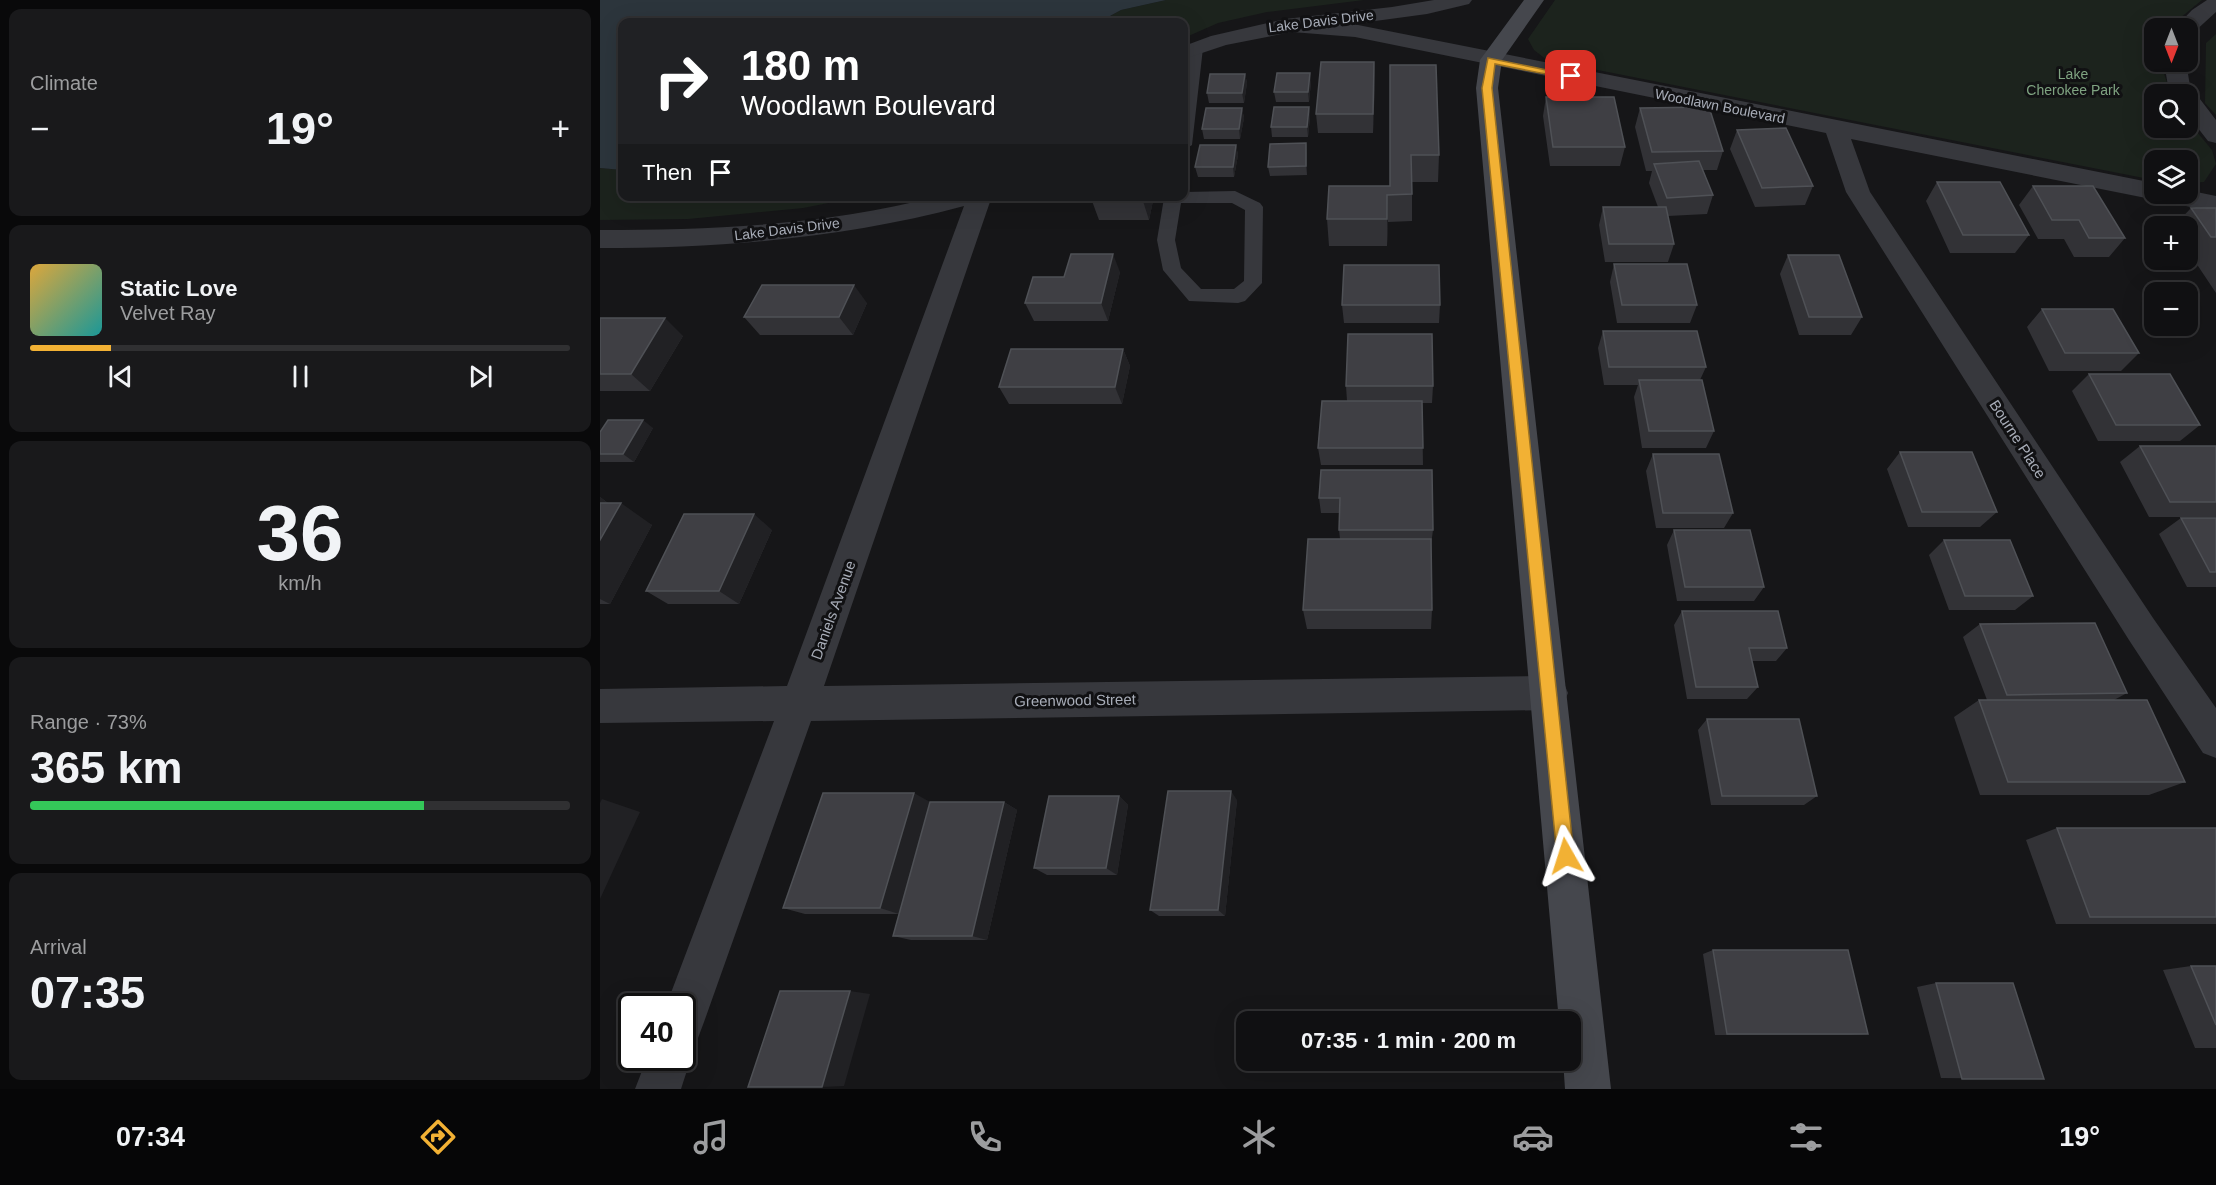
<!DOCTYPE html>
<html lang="en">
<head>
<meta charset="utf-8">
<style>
  :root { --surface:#101012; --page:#19191b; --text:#f1f3f6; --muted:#9c9d9f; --line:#303032; --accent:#f2b134 }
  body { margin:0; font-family:Arial,sans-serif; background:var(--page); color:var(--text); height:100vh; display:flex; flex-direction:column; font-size:22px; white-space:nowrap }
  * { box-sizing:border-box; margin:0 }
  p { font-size:20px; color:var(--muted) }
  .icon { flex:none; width:33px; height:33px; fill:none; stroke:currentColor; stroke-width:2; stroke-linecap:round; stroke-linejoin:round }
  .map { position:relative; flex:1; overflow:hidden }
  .panel { display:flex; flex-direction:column; gap:9px; padding:9px; background:#09090a; width:600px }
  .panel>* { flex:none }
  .banner { position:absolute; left:18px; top:18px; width:570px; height:183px; border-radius:12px; box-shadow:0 6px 24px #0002,0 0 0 2px var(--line); background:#202124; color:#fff; overflow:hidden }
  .needle { width:39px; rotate:180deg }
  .controls { position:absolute; left:1544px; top:18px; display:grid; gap:12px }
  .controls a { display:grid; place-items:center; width:54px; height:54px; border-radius:12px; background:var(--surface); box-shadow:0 6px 24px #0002,0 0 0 2px var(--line); font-size:30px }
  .speed { position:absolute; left:18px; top:993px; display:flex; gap:12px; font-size:30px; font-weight:700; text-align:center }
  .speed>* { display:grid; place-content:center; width:78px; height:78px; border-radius:50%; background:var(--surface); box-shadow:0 6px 24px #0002,0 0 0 2px var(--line); line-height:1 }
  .speed .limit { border:3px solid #111; border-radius:9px; background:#fff; color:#111 }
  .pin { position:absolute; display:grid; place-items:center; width:51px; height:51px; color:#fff; margin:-26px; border-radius:12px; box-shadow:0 3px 9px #0006 }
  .me { position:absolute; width:66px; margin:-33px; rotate:354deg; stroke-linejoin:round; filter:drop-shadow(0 0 4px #0008) }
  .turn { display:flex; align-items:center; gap:21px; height:126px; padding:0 24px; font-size:27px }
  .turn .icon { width:78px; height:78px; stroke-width:2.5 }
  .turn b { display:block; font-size:42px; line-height:51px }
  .then { display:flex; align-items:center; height:57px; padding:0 24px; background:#0003; gap:12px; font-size:22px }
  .big { font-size:45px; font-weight:600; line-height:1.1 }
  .panel .widget { flex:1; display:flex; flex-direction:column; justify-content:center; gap:9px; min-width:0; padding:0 21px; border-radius:12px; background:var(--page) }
  .panel .dial { align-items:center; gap:0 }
  .dial b { font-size:78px; line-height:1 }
  .song { display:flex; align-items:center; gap:18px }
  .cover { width:72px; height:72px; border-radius:9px; background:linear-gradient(135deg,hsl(40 70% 55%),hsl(180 70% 35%)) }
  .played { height:6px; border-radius:3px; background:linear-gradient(90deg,var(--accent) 15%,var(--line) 15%) }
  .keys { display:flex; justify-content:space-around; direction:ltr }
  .heat { display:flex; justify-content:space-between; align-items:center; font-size:33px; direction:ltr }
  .charge { height:9px; border-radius:4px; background:linear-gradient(90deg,#34c759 73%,var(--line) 0) }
  .trip { position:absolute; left:636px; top:1011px; width:345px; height:60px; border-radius:12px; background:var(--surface); box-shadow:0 6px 24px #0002,0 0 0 2px var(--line); font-weight:600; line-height:60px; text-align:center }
  .tabs { display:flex; height:96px; justify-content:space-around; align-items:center; background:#060607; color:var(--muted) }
  .tabs .icon { width:42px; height:42px }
  .tabs .active { color:var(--accent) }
  .tabs b { font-size:27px; color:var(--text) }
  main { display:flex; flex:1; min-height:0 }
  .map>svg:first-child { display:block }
</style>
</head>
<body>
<main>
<section class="panel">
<div class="widget"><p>Climate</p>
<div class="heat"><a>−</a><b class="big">19°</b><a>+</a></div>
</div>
<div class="widget">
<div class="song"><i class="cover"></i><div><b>Static Love</b><p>Velvet Ray</p></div></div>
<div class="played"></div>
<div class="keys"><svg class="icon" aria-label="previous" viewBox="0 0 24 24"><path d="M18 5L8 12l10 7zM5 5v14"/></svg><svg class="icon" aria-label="pause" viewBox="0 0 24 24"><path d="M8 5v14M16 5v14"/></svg><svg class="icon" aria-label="next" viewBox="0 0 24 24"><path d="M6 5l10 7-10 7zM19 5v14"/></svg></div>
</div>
<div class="widget dial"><b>36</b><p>km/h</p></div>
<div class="widget"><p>Range · 73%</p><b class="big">365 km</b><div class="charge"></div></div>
<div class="widget"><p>Arrival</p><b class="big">07:35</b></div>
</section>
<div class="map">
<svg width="1616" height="1089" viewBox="0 0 1616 1089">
  <rect width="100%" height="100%" fill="#161618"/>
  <path fill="#1c231d" d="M566,0h198l-97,12 -49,11 -34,15v-16h-85l22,-12z
    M955,0h647l-34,28h-14v34h6l11,32h-17v34h33v-8l25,30 4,14 -12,18 -17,1v-23h-33v20l-607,-120 -13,-10 -6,-11z
    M1616,34v81l-11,-12 1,-60z
    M0,168l22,2v26l237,1 -56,11 -115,11 -88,1z"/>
  <path fill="#2c353c" d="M0,0h566l-45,10 -22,12h-477v148l-22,-2z"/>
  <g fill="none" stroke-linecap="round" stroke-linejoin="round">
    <path fill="#37383d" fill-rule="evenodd" d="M596,44l7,4 -11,97 -8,5v-63l5,-39z
      M635,191l25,12 3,4 -1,76 -17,18 -7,2 -49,-2 -26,-31 -6,-30 7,-42 20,-2v-4zM581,203h51l13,7 -1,71 -10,8h-33l-20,-21 -6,-28z"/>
    <path fill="#37383d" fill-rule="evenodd" d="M834,0h38l-3,4 -42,10 -74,10 801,159v11h33v-4l29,6v16l-365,-73 19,53 283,426 63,90v50l-13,-5 -74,-113 -283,-448 -20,-59 -471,-96 -63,-5 -66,13 -42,14v-13l27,-10 74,-17 107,-12z
      M1607,0h9v12l-23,21 -6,1v-6h-12l17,-18z
      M1564,62h22l4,24 26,34v23l-8,-2 -21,-27v-20h-14l-5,-8z
      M338,196h54l-168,490 726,-10 13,5 5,12 -5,12 -13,5 -739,11 -107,301 -6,16 -13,5 6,15 -10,31h-46l12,-31h35v-52h-16l108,-285 -174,2v-34l187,-3 177,-480c-119,32 -241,42 -364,42v-18c112,0 229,-5 338,-34z"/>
    <path fill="#45474d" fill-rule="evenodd" d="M924,0h20l-42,60 -4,28 113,1001h-46l-2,-29h7v-38h-11l-83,-934 4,-28z"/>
  </g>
  <path fill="#323236" d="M774,62l1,20 -2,51h-55l-2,-19z
    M790,65l49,90 -1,27h-26v39l-24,1 -1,24h-58l-2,-27 63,-33z
    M645,74l2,9 -3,20h-35l-2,-10z
    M711,82l-2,20h-33l-2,-10z
    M946,97l79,50 -5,19h-70l-7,-50z
    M709,107l1,10 -2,20h-36l-1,-10z
    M642,108l2,10 -4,21h-36l-2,-10z
    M1040,108l83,43 -6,19h-14l10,25 -6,19 -39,2 6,28 -6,18h-63l-6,-37 4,-18h55l-9,-24 3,-12h-6l-11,-44z
    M1137,130l76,56 -8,19 -50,2 -25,-58z
    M636,145l2,10 -4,22h-36l-3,-10z
    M707,153v22l-37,1 -2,-9z
    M1337,182l92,53 -14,18h-65l-24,-52z
    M1433,186l92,52 -16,19h-35l-10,-18h-26l-19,-34z
    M554,196l-5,24h-50l-7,-19z
    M1591,208h25v85l-20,-30h-10l-3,-3h4v-34h-13z
    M1188,255l74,62 -11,18h-52l-19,-61z
    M1014,264l83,41 -7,18h-73l-7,-41z
    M520,272l-12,49h-74l-9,-18 39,-26z
    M267,303l-14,32h-93l-16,-18z
    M742,305h98l-1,18h-95z
    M1442,309l97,44 -18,18h-72l-22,-44z
    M0,318l83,18 -33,55h-50z
    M1003,331l103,36 -6,13 14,51 -8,17h-64l-8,-51 4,-12h-34l-6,-37z
    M523,349l7,17 -8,38h-113l-10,-17z
    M1489,374l111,51 -20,16h-82l-26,-50z
    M746,386h87l-1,17h-10l1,62h-102l-3,-17 29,-47z
    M53,428l-19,34h-34v-30z
    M1540,446h76v71h-67l-29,-55z
    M1300,452l97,60 -17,15h-72l-21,-58z
    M1053,454l80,59 -9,15h-68l-10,-57z
    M721,470l112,60 -2,15 1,65 -1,19h-124l-4,-19 37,-71 -1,-9v-17h-18l-2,-15z
    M0,497l8,6 44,22 -42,79h-10z
    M1581,518h35v69h-29l-28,-53z
    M172,530l-33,74h-71l-22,-13z
    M1074,530l90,57 -10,14h-77l-10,-56z
    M1344,540l89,56 -18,14h-66l-20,-55z
    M1082,611l105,37 -11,13h-24l6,26 -11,12h-60l-13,-74z
    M1380,624l147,69 -13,7 71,82 -36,13h-169l-26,-78 25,-17h8l-24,-63z
    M1107,719l110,77 -13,9h-93l-13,-75z
    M519,796l9,9 -11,70h-70l-13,-7z
    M637,800l-12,116h-66l-9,-6z
    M330,802h74l13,8 -30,130h-76l-18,-4 6,-22h-94l-22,-6z
    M1457,828h159v96h-160l-30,-84z
    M1113,950l155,84 -17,1h-136l-12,-81z
    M1591,966h25v82h-21l-32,-78z
    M1336,983l108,96 -103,-1 -24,-91z"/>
  <path fill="#212124" d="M774,62l1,20 -2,51v-19z
    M710,73l1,9 -2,20 -1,-10z
    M645,74l2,9 -3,20 -2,-10z
    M709,107l1,10 -2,20 -1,-10z
    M642,108l2,10 -4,21 -1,-10z
    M706,143l1,10v22l-1,-9z
    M636,145l2,10 -4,22 -1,-10z
    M787,195l1,27 -1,24z
    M544,196h10l-5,24 -6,-19z
    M513,254l7,18 -12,49 -7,-18z
    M254,285l13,18 -14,32 -14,-18z
    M65,318l18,18 -33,55 -19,-17z
    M523,349l7,17 -8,38 -7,-17z
    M43,420l10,8 -19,34 -11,-8z
    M0,497l17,13 4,-7 31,22 -42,79 -10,-5z
    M154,514l18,16 -33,74 -20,-13z
    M631,791l6,9 -12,116 -7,-6z
    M314,793l16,9 -31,112 -19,-6z
    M519,796l9,9 -11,70 -11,-7z
    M2,799l38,13 -40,87v-96z
    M404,802l13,8 -30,130 -15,-4z
    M250,991l20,3 -26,92 -22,1z"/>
  <path fill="#3f3f44" stroke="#4f5156" stroke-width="1.5" d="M721,62h53l-1,52h-57z
    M790,65h46l3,90h-28l1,39 -25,1v24h-60l2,-33h61z
    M677,73h33l-2,19h-34z
    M610,74h35l-3,19h-35z
    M946,97h68l11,50h-72z
    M674,107h35l-2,20h-36z
    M1109,107l14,44 -71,1 -12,-44z
    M606,108h36l-3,21h-37z
    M1186,128l27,58 -51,2 -25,-58z
    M706,143v23l-38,1 2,-23z
    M600,145h36l-3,22h-38z
    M1099,161l14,34 -46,3 -13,-34z
    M1337,182h63l29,53h-66z
    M1433,186h60l32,52h-36l-10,-18h-27z
    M494,196h50l-1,5h-51z
    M1003,207h63l8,37h-65z
    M1591,208h25v29h-5z
    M471,254h42l-12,49h-76l8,-26h31z
    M1188,255h51l23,62h-53z
    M1014,264h73l10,41h-75z
    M744,265h95l1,40h-98z
    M162,285h92l-15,32h-95z
    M1442,309h71l26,44h-74z
    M0,318h65l-34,56h-31z
    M1003,331h94l9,36h-97z
    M748,334h84l1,52h-87z
    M411,349h112l-8,38h-116z
    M1489,374h81l30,51h-84z
    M1039,380h63l12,51h-65z
    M722,401h100l1,47h-105z
    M8,420h35l-20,34h-23v-22z
    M1540,446h76v56h-46z
    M1300,452h72l25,60h-75z
    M1053,454h66l14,59h-70z
    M721,470h111l1,60h-94l1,-32h-21z
    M0,503h21l-21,37z
    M84,514h70l-35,77h-73z
    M1581,518h35v54h-6z
    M1074,530h76l14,57h-79z
    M708,539h123l1,71h-129z
    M1344,540h66l23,56h-68z
    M1082,611h96l9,37h-38l9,39h-62z
    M1495,623l32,70 -120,2 -27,-71z
    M1379,700h168l38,82h-177z
    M1107,719h92l18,77h-95z
    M568,791h63l-13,119h-68z
    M223,793h91l-34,115h-97z
    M449,796h70l-13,72h-72z
    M330,802h74l-32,134h-79z
    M1457,828h159v89h-126z
    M1113,950h135l20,84h-141z
    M1591,966h25v59z
    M1336,983h77l31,96h-82z
    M180,991h70l-28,96h-74z"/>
  <path fill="#f2b134" stroke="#9d7322" stroke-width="1.5" d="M888,58l88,18 -5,3 -76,-15 -3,24 82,768 -2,6 -6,2 -6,-2 -3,-6 -75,-768z"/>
  <g text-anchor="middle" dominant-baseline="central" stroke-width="6" stroke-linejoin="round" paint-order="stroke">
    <g font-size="14" fill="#a8adb8" stroke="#111113">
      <text transform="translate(721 21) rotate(-7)">Lake Davis Drive</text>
      <text transform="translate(1120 106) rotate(11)">Woodlawn Boulevard</text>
      <text transform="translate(187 229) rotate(-7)">Lake Davis Drive</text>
    </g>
    <g font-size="14" fill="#7fa381" stroke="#111113">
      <text x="1473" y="74">Lake<tspan x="1473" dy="16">Cherokee Park</tspan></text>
    </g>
    <g font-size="15" fill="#a8adb8" stroke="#111113">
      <text transform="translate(1418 439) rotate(57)">Bourne Place</text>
      <text transform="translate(233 610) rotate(-70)">Daniels Avenue</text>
      <text transform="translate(475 700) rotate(-1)">Greenwood Street</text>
    </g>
  </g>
</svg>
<div class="controls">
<a><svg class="needle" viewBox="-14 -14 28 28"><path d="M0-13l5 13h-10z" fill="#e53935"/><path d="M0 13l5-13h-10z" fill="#9c9d9f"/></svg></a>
<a><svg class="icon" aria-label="search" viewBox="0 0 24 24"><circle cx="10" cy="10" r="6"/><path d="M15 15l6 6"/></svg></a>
<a><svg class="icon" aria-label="layers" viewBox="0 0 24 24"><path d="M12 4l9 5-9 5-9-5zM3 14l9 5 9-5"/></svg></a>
<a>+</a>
<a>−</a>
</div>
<div class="speed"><div class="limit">40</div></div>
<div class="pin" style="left:971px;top:76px;background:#d93025"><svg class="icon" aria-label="arrive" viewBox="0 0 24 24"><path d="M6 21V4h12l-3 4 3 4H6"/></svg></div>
<svg class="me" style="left:966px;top:856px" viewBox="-20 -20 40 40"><path d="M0-17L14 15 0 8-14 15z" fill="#f2b134" stroke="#fff" stroke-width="4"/></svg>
<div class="trip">07:35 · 1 min · 200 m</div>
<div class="banner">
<div class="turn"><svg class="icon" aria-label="right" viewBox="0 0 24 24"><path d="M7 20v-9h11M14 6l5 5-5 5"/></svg><div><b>180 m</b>Woodlawn Boulevard</div></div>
<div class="then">Then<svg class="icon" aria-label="arrive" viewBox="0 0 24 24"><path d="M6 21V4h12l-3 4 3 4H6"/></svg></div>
</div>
</div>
</main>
<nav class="tabs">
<b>07:34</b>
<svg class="icon active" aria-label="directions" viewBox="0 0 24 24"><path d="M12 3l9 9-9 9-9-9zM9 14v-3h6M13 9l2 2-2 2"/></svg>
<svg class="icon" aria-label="music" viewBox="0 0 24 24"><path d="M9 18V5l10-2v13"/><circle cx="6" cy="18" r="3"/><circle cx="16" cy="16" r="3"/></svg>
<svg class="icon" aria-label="phone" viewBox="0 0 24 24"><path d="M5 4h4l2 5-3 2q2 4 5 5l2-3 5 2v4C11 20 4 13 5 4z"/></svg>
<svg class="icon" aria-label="climate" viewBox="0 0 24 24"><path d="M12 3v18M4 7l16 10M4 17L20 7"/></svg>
<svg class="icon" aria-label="car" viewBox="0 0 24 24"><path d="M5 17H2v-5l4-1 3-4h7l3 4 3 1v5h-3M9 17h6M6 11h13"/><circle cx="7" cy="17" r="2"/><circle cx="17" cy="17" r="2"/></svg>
<svg class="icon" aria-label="filters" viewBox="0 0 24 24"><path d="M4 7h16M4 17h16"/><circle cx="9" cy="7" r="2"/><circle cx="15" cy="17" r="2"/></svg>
<b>19°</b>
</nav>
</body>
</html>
